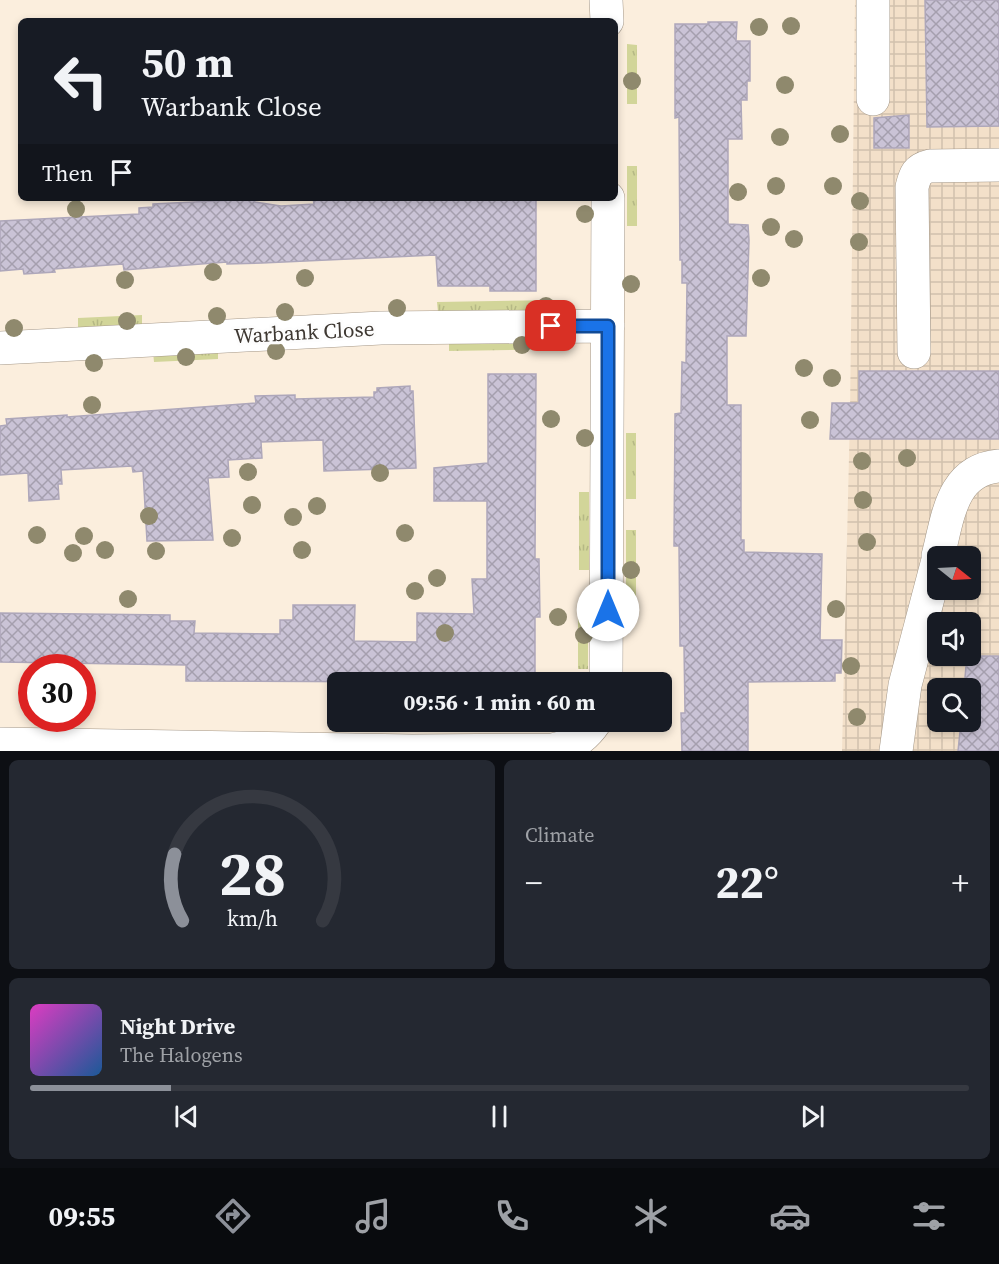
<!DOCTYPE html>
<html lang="en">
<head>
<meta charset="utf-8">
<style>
  :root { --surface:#171b24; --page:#242831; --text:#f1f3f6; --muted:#9ea1a6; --line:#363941; --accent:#8c9099 }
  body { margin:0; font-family:"Source Serif 4",serif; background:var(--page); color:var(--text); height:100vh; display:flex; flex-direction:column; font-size:22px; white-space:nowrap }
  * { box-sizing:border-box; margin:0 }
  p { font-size:20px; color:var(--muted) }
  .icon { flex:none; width:33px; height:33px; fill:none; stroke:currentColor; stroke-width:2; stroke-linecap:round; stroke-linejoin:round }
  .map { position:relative; height:751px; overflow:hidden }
  .details { display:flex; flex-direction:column; gap:9px; padding:9px; background:#0d0f14; flex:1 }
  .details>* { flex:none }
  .hud { position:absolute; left:18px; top:18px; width:600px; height:183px; border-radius:9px; box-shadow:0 3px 9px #0003; background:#171b24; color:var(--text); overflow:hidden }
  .needle { width:39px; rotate:108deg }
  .controls { position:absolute; left:927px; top:546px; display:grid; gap:12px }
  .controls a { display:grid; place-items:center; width:54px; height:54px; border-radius:9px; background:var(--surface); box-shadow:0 3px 9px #0003; font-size:30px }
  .speed { position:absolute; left:18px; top:654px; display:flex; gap:12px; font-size:30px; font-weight:700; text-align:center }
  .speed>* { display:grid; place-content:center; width:78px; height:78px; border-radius:50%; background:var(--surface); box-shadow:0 3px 9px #0003; line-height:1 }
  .speed .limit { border:9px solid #d22; background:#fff; color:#111 }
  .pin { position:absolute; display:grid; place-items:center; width:51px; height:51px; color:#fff; margin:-26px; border-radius:12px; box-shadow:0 3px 9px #0006 }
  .me { position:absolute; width:66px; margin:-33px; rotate:0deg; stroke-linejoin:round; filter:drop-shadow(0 0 4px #0008) }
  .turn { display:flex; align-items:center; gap:21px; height:126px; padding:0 24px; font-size:27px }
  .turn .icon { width:78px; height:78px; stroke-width:2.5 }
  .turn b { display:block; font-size:42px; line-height:51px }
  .then { display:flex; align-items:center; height:57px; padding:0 24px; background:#0003; gap:12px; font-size:22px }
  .big { font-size:45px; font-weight:700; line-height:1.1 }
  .details .tile { flex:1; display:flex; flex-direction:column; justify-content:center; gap:9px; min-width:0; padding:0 21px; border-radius:9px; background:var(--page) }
  .details .dial { align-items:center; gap:0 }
  .dial svg { height:156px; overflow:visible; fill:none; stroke:var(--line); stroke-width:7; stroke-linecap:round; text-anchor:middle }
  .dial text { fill:var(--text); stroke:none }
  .song { display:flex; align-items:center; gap:18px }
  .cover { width:72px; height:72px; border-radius:9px; background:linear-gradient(135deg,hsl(310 70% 55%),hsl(210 70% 35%)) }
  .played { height:6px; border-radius:3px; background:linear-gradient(90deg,var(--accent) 15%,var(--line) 15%) }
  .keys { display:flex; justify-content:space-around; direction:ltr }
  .heat { display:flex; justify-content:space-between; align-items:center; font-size:33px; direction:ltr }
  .details .tiles { flex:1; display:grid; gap:9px; grid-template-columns:1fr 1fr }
  .tile:last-child { grid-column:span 2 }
  .trip { position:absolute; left:327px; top:672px; width:345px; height:60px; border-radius:9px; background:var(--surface); box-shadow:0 3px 9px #0003; font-weight:700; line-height:60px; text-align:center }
  .dock { display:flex; height:96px; justify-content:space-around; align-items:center; background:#090b0e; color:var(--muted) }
  .dock .icon { width:42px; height:42px }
  .dock .current { color:var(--accent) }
  .dock b { font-size:27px; color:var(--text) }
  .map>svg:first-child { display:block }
</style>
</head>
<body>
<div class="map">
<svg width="999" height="751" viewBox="0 0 999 751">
  <defs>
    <pattern id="industrial-grid" width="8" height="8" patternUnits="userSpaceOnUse" patternTransform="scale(1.5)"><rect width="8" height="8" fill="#f3e0c9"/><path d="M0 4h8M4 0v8" fill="none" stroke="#d1c1ad"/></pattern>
    <pattern id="grass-tufts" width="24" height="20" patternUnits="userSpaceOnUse" patternTransform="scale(1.5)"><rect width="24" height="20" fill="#d2d599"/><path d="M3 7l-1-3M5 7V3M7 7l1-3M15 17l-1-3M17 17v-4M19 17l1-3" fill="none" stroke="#b5b884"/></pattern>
    <pattern id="building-cross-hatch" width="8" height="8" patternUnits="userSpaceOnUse" patternTransform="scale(1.5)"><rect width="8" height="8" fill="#cac3d6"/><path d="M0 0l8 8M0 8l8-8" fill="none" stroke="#a59fae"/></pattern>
  </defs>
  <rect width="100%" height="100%" fill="#fbeedd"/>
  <path fill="url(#industrial-grid)" fill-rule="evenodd" d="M855,0h144v751h-157l8,-337zM938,556h32v34h-32zM938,622h32v34h-32zM938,688h32v34h-32z"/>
  <path fill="url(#grass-tufts)" d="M627,44l10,1v59h-10z
    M627,166h10v60h-10z
    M558,300v10l-120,2 -1,-10z
    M142,315v10l-64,3v-10z
    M569,340v9l-120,2v-10z
    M218,350v9l-64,3 -1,-10z
    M626,433h10v66h-10z
    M579,492h10v78h-10z
    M626,530h10v78h-10z
    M578,603h10v66h-10z"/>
  <path fill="url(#building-cross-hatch)" stroke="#aea7ba" stroke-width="1.5" d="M925,0h74v126l-72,1z
    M708,22h29l-1,19h14v40h-3v19h-6l1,39h-14v85l20,1 1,15 -3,96h-19v69h14v135h3v12l78,2 -2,86h22l-1,33h-6v8l-87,1v69h-66l-1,-38h4l-1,-67h-4l-1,-100h-5l1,-132 6,-1 1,-51 4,1 1,-80h-5v-23h-2l-1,-143 -4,1v-94h33z
    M909,115v33h-35v-30z
    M313,198h223v93h-46v-5h-52l-2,-31 -174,8 -35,1v-2l-103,8 -1,-6 -69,5 1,3 -31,2 -1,-5 -23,2v-50l139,-7v-6l14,-1v-3l101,-5 1,3 26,4 33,-2z
    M859,371h140v68h-169l2,-36h27z
    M488,374h48l-1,185h4l1,58h-5v60h-27v4h-86v1l-236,-1v-16l-186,-3v-49l170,2v6h25l-1,12 86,1v-14h13v-15h62l-1,36 63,1v-29l57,1 -2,-35h15v-78h-53v-33l54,-5z
    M410,386v5h3l3,77 -92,3 -1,-31 -62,2 1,16 -34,2 1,17 -21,1 5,62 -66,1 -4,-70 -10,1 -1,-6 -71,4 1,14h-4l1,15 -30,2 -1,-28 -28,2v-49l7,-1 -1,-6 61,-4v2l189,-14 -1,-7 40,-1v4l79,-2v-5h3v-4z
    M967,656h32v95h-41l3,-29h9v-34h-6z"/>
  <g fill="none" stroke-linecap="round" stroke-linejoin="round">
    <g stroke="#a59888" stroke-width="34">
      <path id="minor" d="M606,0l1,21
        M873,99v-99
        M0,348l381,-20 227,-2
        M914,352l-2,-165c3,-12 5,-18 18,-21l69,-1
        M938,556c10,-38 13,-86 61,-90
        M606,682l2,-484
        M0,744l412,7 140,-1c19,-3 32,-12 43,-28
        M896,751l9,-66 33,-125"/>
    </g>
    <use href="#minor" stroke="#fff" stroke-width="33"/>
  </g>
  <g fill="#8f896d">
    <circle cx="791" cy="26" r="9"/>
    <circle cx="759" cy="27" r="9"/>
    <circle cx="632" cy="81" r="9"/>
    <circle cx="785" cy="85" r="9"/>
    <circle cx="840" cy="134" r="9"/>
    <circle cx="780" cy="137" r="9"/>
    <circle cx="776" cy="186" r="9"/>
    <circle cx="833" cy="186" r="9"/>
    <circle cx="738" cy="192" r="9"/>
    <circle cx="860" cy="201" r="9"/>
    <circle cx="76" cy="209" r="9"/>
    <circle cx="585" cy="214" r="9"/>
    <circle cx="771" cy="227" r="9"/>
    <circle cx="794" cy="239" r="9"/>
    <circle cx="859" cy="242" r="9"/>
    <circle cx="213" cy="272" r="9"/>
    <circle cx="305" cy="278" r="9"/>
    <circle cx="761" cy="278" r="9"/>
    <circle cx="125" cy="280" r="9"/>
    <circle cx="631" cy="284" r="9"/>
    <circle cx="546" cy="306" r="9"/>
    <circle cx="397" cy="308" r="9"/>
    <circle cx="285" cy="312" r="9"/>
    <circle cx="217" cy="316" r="9"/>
    <circle cx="127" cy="321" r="9"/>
    <circle cx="14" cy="328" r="9"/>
    <circle cx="522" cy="345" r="9"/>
    <circle cx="276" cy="351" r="9"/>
    <circle cx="186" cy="357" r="9"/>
    <circle cx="94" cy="363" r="9"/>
    <circle cx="804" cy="368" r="9"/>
    <circle cx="832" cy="378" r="9"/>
    <circle cx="92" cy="405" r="9"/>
    <circle cx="551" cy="419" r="9"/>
    <circle cx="810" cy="420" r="9"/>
    <circle cx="585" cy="438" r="9"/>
    <circle cx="907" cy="458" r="9"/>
    <circle cx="862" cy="461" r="9"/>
    <circle cx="248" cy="472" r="9"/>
    <circle cx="380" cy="473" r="9"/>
    <circle cx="863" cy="500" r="9"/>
    <circle cx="252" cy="505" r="9"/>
    <circle cx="317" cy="506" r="9"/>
    <circle cx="149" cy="516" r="9"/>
    <circle cx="293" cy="517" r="9"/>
    <circle cx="405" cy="533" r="9"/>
    <circle cx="37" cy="535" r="9"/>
    <circle cx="84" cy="536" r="9"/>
    <circle cx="232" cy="538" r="9"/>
    <circle cx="867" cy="542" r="9"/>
    <circle cx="105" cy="550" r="9"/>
    <circle cx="302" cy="550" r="9"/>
    <circle cx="156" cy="551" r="9"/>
    <circle cx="73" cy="553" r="9"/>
    <circle cx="631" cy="570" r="9"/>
    <circle cx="437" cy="578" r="9"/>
    <circle cx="415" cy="591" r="9"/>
    <circle cx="128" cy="599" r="9"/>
    <circle cx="836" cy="609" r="9"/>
    <circle cx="558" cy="617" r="9"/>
    <circle cx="445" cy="633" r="9"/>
    <circle cx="584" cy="635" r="9"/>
    <circle cx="851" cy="666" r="9"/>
    <circle cx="857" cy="717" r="9"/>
  </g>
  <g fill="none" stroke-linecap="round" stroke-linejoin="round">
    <g stroke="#114b97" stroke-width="15">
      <path id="route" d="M551,326h57v284"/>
    </g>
    <use href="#route" stroke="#1a73e8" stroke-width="10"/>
  </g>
  <g text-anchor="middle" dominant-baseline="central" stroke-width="6" stroke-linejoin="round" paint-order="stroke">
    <g font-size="21" fill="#3e3832" stroke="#fdfdfd">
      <text transform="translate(304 332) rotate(-3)">Warbank Close</text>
    </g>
  </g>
</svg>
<div class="controls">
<a><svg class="needle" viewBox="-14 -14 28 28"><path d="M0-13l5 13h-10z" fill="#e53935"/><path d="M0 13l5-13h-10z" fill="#9ea1a6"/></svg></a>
<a><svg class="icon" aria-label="sound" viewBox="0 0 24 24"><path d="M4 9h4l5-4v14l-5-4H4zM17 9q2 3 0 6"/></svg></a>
<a><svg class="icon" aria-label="search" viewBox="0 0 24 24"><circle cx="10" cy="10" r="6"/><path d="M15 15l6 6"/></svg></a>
</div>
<div class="speed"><div class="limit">30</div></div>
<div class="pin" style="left:551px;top:326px;background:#d93025"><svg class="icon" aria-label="arrive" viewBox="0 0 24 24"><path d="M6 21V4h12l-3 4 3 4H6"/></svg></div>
<svg class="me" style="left:608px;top:610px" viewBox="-20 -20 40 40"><circle r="19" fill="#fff"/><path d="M0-13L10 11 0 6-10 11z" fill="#1a73e8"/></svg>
<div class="trip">09:56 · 1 min · 60 m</div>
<div class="hud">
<div class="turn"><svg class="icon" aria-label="left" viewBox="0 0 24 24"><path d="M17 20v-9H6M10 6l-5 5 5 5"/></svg><div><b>50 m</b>Warbank Close</div></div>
<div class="then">Then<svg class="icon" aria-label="arrive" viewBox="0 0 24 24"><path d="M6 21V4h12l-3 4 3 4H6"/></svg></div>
</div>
</div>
<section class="details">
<div class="tiles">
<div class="tile dial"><svg viewBox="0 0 100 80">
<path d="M14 69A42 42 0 1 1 86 69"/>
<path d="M14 69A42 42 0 0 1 10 35" stroke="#8c9099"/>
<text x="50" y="56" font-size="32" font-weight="700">28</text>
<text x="50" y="72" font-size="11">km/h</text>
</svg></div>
<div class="tile"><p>Climate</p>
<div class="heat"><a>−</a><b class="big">22°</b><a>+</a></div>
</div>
<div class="tile">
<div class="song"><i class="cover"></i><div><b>Night Drive</b><p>The Halogens</p></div></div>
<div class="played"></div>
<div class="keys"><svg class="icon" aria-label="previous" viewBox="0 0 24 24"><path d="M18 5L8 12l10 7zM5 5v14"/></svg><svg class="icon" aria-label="pause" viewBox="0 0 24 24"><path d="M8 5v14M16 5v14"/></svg><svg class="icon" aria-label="next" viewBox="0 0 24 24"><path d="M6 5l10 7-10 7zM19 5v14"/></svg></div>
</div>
</div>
</section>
<nav class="dock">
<b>09:55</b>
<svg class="icon current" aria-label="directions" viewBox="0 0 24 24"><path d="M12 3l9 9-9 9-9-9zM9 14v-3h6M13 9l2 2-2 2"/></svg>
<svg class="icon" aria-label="music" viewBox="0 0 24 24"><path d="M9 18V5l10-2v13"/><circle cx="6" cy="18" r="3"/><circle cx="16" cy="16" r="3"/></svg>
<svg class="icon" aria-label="phone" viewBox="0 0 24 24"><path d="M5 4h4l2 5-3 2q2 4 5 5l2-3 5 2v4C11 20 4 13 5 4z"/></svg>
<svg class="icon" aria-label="climate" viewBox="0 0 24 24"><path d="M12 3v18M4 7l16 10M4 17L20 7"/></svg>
<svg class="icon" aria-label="car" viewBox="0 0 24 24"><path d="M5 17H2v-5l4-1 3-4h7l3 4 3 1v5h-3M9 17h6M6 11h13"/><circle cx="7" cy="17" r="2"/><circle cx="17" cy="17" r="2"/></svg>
<svg class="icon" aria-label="filters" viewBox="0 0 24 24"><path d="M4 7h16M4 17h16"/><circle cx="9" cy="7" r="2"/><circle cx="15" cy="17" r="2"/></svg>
</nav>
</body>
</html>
